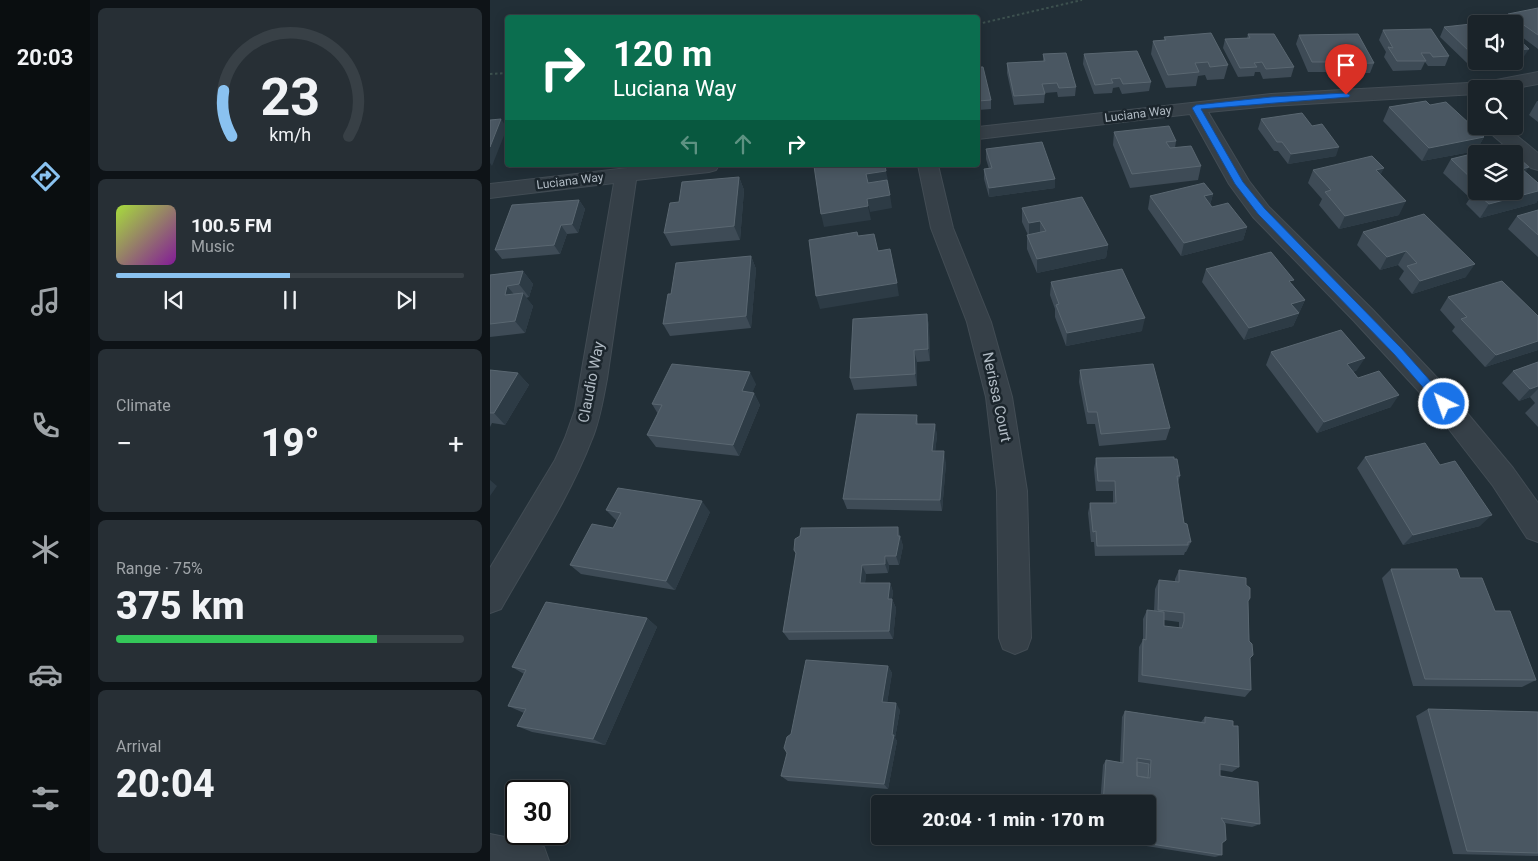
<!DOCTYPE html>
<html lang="en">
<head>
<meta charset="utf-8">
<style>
  :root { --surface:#1a2329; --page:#272f35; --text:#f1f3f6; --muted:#9fa4a8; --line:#384046; --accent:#8ac2f0 }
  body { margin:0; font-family:Roboto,sans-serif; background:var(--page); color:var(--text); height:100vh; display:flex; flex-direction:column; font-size:19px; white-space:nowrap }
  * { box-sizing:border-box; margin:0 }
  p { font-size:16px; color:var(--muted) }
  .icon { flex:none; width:28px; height:28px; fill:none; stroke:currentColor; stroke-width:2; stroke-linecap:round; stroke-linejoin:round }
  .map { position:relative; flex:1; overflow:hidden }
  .panel { display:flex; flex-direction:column; gap:8px; padding:8px; background:#0e1317; width:400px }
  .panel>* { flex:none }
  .banner { position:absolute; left:15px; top:15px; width:475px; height:152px; border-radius:5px; box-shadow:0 2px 12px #0003,0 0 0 1px var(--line); background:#0b6e4f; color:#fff; overflow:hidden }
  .buttons { position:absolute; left:978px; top:15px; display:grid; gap:10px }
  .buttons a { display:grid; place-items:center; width:55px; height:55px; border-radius:5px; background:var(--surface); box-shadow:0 2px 12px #0003,0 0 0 1px var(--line); font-size:25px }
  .speed { position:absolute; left:15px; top:780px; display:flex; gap:10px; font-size:25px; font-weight:700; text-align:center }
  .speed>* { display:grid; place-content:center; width:65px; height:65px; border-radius:50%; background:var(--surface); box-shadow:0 2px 12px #0003,0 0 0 1px var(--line); line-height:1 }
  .speed .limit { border:2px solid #111; border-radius:8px; background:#fff; color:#111 }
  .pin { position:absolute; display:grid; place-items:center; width:42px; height:42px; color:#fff; margin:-51px -21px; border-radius:50% 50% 50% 0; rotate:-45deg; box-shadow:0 0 5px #0007 }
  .pin .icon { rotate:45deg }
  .me { position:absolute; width:55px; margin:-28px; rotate:319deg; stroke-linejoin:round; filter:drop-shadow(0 0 4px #0008) }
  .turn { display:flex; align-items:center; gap:18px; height:105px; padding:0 25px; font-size:22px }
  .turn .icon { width:65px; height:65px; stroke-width:2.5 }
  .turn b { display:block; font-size:35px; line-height:42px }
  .lanes { display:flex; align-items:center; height:48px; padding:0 25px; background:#0003; justify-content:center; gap:25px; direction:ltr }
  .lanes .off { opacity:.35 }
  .big { font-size:38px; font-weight:800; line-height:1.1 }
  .panel .card { flex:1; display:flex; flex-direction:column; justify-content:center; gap:8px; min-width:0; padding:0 18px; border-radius:8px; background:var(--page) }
  .panel .dial { align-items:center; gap:0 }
  .dial svg { height:130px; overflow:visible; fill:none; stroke:var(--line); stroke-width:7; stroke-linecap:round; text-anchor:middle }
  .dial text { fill:var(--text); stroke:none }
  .song { display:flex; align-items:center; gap:15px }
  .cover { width:60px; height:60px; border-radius:8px; background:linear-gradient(135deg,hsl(80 70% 55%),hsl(290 70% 35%)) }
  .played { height:5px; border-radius:2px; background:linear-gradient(90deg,var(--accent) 50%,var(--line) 50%) }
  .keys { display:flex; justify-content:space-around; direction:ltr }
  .heat { display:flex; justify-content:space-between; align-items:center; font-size:28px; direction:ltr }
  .charge { height:8px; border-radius:4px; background:linear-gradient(90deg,#34c759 75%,var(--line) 0) }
  .trip { position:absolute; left:381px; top:795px; width:285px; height:50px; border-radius:5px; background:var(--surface); box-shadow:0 2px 12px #0003,0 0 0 1px var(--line); font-weight:800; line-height:50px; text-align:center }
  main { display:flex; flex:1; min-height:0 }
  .menu { display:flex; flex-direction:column; width:90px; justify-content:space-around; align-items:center; background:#0a0e10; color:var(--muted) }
  .menu .icon { width:35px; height:35px }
  .menu .active { color:var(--accent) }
  .menu b { font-size:22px; color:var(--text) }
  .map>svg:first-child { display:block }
</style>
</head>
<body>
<main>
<nav class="menu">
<b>20:03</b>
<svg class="icon active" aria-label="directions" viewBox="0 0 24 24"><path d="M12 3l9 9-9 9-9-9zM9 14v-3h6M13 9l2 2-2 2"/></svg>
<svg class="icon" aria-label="music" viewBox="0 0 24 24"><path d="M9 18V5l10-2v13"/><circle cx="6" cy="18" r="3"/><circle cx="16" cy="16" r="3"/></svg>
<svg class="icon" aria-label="phone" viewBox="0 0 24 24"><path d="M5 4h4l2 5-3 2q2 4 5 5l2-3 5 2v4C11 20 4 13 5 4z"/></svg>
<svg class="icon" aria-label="climate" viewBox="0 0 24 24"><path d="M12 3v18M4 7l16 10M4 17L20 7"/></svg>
<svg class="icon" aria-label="car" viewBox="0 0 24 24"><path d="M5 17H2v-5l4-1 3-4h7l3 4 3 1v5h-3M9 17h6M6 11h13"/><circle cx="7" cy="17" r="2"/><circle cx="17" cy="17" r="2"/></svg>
<svg class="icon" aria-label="filters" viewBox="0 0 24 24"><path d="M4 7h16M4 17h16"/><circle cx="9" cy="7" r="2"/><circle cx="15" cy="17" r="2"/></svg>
</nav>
<section class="panel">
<div class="card dial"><svg viewBox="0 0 100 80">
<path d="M14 69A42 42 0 1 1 86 69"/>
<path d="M14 69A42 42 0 0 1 9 41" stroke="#8ac2f0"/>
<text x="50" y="56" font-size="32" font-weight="700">23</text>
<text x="50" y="72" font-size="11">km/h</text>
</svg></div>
<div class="card">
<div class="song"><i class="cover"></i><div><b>100.5 FM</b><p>Music</p></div></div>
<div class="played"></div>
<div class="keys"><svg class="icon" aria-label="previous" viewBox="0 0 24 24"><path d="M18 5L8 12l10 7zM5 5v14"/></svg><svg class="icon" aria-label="pause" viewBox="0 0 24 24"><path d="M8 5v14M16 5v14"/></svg><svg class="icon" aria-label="next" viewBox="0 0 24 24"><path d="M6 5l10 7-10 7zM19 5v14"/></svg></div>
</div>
<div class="card"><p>Climate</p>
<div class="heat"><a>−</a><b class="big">19°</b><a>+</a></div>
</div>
<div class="card"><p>Range · 75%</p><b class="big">375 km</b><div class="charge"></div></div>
<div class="card"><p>Arrival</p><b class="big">20:04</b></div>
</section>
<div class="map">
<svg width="1048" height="861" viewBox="0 0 1048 861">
  <rect width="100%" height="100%" fill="#222f37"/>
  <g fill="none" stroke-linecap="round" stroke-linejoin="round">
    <g stroke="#424c54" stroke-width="2">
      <path id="minor" d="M1048,72v12l-27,5h-35v5l-205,12 -63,6 41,69 20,26 103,102 70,74 71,85 25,35v39l-11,-4 -34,-52 -69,-89 -70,-76 -101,-104 -24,-33 -39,-70 -212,25v-12l293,-33 215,-12z
        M992,126h23l33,27v17l-7,-2z
        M163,165h66l-3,5 -7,2 -73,8 -29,199c-4,20 -7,41 -15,60 -22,58 -60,115 -91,170l-11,4v-45l65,-108 10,-22 10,-28 39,-227 -124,15v-14z
        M428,165h20l15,63 38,94 21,75 15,94 4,147 -4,11 -12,5 -12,-5 -4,-11 -2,-147 -11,-94 -19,-75 -36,-94z"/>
    </g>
    <g stroke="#424c54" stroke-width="2">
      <path id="tertiary" d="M0,834l40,8 14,5 5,14h-59z"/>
    </g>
    <path stroke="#3d514f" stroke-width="2" stroke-dasharray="2.5 2.5" stroke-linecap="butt" d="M488,24l104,-24
      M0,74l18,-1"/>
    <use href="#minor" fill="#364048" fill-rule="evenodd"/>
    <use href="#tertiary" fill="#364048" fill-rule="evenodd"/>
  </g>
  <path fill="#3e4b56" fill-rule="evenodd" d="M1048,8v41l-24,-18v-7h-10l-1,-1 5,-9z
    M1011,24l-25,37 -9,2 -27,-26 4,-10z
    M893,30l66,26 -4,10h-17l-3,-4 -4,8 -28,1 -9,-14 2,-5 -7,-12z
    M758,34l46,33 -3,10 -28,2 -3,-7h-5l-1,4 -16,1 -15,-29 2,-9 22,-1z
    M809,35l75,28 -4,10h-29l-4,-7h-8l-3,6h-18l-12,-28z
    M674,37l64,28 -4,14 -17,1 -2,-5 -7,1 -2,10 -30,2 -15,-34 2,-13 11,-1z
    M553,54l33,33 -1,9 -17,1 -1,-5 -12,1 -1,10 -30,2 -7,-32v-10l36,-2z
    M594,54l67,28 -2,9 -27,3 -3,-7 -6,1 -1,5 -18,1 -11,-30z
    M488,67l13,33v9l-13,1z
    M1047,101h1v21l-9,-7z
    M940,105l54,32 -8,14 -54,10 -39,-40 6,-14z
    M771,119l51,7 24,30 -48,8 -10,-13h-4l-16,-22z
    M624,132l62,9 -1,7 26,18 -3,14 -68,8 -17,-43z
    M496,149l69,30v9l-66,9 -5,-18v-10h5l-3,-10z
    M986,154v37l50,-19 12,11v17l-2,3 -56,15 -14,-14 4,-6 -27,-25 8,-14z
    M823,170l67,5 19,40 -60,14 -20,-24 3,-6 -14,-16z
    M249,177l5,13 -4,50 -69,6 -7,-13 15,-31z
    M723,194l-3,11 2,2 35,20 -4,13 -62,16 -33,-47 2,-13z
    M89,200l6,9 -7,24 -11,1 -7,20 -58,5 -7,-9z
    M532,208l86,37 -2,13 -69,15 -10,-24v-14h1l-6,-13z
    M1048,210v47l-30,-28 9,-13z
    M873,232l103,45 -54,17 -13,-15 5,-8 -6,-6 -18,5 -23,-25z
    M261,256l5,13 -5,59 -81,8 -7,-12 8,-30z
    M716,269l86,15 13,16 -12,26 -49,14 -42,-58z
    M33,271l10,13 -4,13 -3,1 7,8 -8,27 -35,4v-62z
    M561,282l91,49 -76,15 -11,-29v-8l-5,-14z
    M958,297l90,19v34l-53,17 -33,-36 3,-4 -15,-17z
    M437,314l2,13 1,34 -13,1v24l-63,4 -4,-12z
    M781,352l86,18 -4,2 5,6 33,29 -74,26 -51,-68z
    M1048,362v65l-13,-14 10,-10 -5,-6 -11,4 -17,-18 11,-12z
    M0,370l28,3 11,12 -24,40 -13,-2 -2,4z
    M590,370l90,58 -4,12 -67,6 -4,-22h-8l-8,-42z
    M266,384l-4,8 2,1 6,12 -21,51 -83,-9 -9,-12 11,-21 -6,-10z
    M427,415l1,9h17l2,12 -2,15 11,12 -4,48 -95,-2 -4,-10z
    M875,457l75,8 40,61 -77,19 -46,-77z
    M606,458l84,18 -2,7 6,40 7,19 -5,10h-1l-1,3 -89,1 -1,-14h-3l-3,-29 2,-10h23v-12h-17l-2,-22z
    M116,510l104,2 -35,78 -94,-16 -11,-9 43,-37 4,-7z
    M411,537v3l2,6 -4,19h-10l-1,8 -22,1 -1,9h25l3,9 -1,7 4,9 -3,31 -104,1 -6,-8 13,-78 -2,-4z
    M901,569l69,9 35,33 41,69 -14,7 -109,-1 -31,-108z
    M689,570l67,15 2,17 3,88 -6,7 -107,-15 1,-35 4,-7v-21l4,-9 7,1 1,-22 4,-9 16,2v-3zM674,620l15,2v6l-15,-2z
    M157,618l10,9 -52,118 -73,-13 -15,-6 7,-13 -16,-7 16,-32 -12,-7z
    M398,666l4,7 -5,30 13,7 -5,28 2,3 -9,48 -100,-8 -7,-5z
    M938,709l110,3v144l-85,-2 -37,-138z
    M635,711l76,11 4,-5 28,9 6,41 -7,5 -12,-2v6l40,48 -8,3 -28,-4 -2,20v12l-7,2 -112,-18v-3h45v-32h-48l3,-39 3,-5 14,2 2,-45z"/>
  <path fill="#2d3b45" d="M1039,49l-6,9 -9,1v-9z
    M982,54h4v7h7l-16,2z
    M11,119l6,9 -15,38 -2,-3v-16z
    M994,137l-8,14 -54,10 7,-13z
    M849,147l-3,9 -48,8 3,-10z
    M1039,167l-9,13 2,-11z
    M894,168l-7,14 -1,-12z
    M396,171l3,14 -20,3 -3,-14z
    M249,177l5,13 -4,50 -6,-14z
    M565,179v9l-66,9v-9z
    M1048,191v9l-2,3 -56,15 9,-14z
    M723,194l-4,14 -5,-12z
    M400,195l2,13 -22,4 -3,-13z
    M89,200l6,9 -7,24 -6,-9z
    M916,201l-7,14 -60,14 6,-13z
    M378,206l3,14 -47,7 -3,-13z
    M550,221v13l-11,2v-13z
    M71,225l6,9 -7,20 -6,-9z
    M757,227l-4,13 -62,16 3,-13z
    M618,245l-2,13 -69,15v-14z
    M916,251l-8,14 -18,5 7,-13z
    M261,256l5,13 -5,59 -5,-12z
    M985,264l-9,13 -54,17 8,-13z
    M33,271l10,13 -4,13 -10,-13z
    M407,283l2,13 -79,13 -4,-13z
    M17,286l11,13 -13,-4z
    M33,293l10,13 -8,27 -10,-12z
    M815,300l-6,13 -8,-9z
    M809,313l-6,13 -49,14 5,-12z
    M437,314l2,13 1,34 -2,-12z
    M655,318l-3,13 -76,15 1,-13z
    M1048,341v9l-53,17 11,-12z
    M424,350l3,12v24l-2,-12z
    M875,358l-8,12 -18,7 8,-13z
    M260,372l6,12 -8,19 -6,-12z
    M28,373l11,12 -24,40 -11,-12z
    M1048,386v3l-8,8 -11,4 11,-12z
    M264,393l6,12 -21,51 -6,-11z
    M909,395l-8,12 -74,26 7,-11z
    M445,424l2,12 -3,26 -2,-11z
    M454,451l2,12 -4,48 -2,-11z
    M0,480l7,6 -7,10z
    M212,501l8,11 -35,78 -9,-9z
    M1002,515l-12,11 -77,19 10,-10z
    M408,527l5,19 -4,19 -3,-9z
    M395,556l4,9 -1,8 -3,-9z
    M372,565l4,9 -2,18 -4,-9z
    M400,583l3,9 -1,7 4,9 -3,31 -4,-8 -1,-32z
    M157,618l10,9 -52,118 -12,-6z
    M398,666l4,7 -6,36 -4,-7z
    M406,703l4,7 -5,28 2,3 -9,48 -4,-5z"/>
  <path fill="#4a5762" stroke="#5a6771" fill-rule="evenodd" d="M1048,8v27l-30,-21z
    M1008,21l3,3h-25v30h-4l-28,-27z
    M941,29l18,27 -16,1 -3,-4h-9l5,8h-29l-9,-14 5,1 -10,-18z
    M721,33l17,32 -18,2 -2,-5 -13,1 4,9 -31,3 -15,-34 13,-1 -2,-3z
    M758,34h26l20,33 -28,2 -4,-7 -8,1 3,4 -17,1 -15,-29 25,-1z
    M868,34l16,29 -29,1 -4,-8h-14l3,6h-18l-13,-27z
    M1024,35l15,14 -15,1z
    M647,51l14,31 -28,2 -3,-6 -9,1 2,4 -18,2 -11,-31z
    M576,53l10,34 -17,1 -2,-5 -15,1 3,10 -31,2 -7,-33 38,-2 -2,-7z
    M488,67h5l8,33 -13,1z
    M936,101l4,4 16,-3 38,35 -55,11 -40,-41z
    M812,113l10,13 10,-2 17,23 -48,7 -9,-12h-5l-16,-23z
    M11,119l-11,28v-27z
    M679,126l7,15 -10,1 4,6 21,-2 10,20 -69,8 -18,-42z
    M552,142l13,37 -66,9 -5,-19 8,-1 -6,-19z
    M1014,146l9,8h-37v29l-25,-24z
    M1024,154l15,13 -7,2 16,14v8l-49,13 -15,-13h40z
    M882,156l12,12 -8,2 30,31 -61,15 -20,-24 6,-2 -18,-20z
    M330,165h65l1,6 -20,3 2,9 19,-3 3,15 -23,4 1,7 -47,8 -7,-48z
    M249,177l-5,49 -70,7 6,-30 9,-1 3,-20z
    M714,183l9,11 -9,2 8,11 16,-4 19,24 -63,16 -34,-47z
    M592,197l26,48 -71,14 -10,-24 19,-4 -6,-10 -11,2 -7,-15z
    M89,200l-7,24 -11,1 -7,20 -59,5 17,-45z
    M1048,210v25l-21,-19z
    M934,214l51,50 -55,17 -13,-15 10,-3 -11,-12 -19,6 -24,-25z
    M367,232l1,4 16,-2 4,17 12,-2 7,34 -81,13 -7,-56z
    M781,252l23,28 -5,1 16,19 -14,4 8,9 -50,15 -43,-59z
    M261,256l-5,60 -83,8 5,-30h3l5,-31z
    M632,269l23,49 -78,15 -11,-28 3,-1 -8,-22z
    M33,271l-4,13 -12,2 -2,9 18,-2 -8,28 -25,3v-49z
    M1012,281l36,35v25l-42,14 -35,-36 6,-2 -19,-20z
    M437,314l1,35 -14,1 1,24 -65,4 3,-59z
    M851,330l24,28 -18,6 11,14 21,-7 20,24 -75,27 -53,-70z
    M1048,362v24l-8,3 -17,-18z
    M182,364l78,8 -8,19 12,2 -21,52 -86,-10 15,-30 -10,-1z
    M663,364l17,64 -69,6 -4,-22h-9l-8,-42z
    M0,370l28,3 -24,40h-4z
    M367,414l60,1 -1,9h19l-3,27h12l-4,49 -97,-1z
    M935,443l15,22 15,-4 37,54 -79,20 -48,-78z
    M684,457v2h3l3,17h-3l7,47 3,1 4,18h-3v3l-91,1 -1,-15 -3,1 -3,-29h26l-1,-22h-17l-2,-23z
    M128,488l84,13 -36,80 -96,-16 22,-41 21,4 8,-15 -15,-3z
    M408,527v9h2l-4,20h-11v8l-23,1 -2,18h30l-2,16h4l-3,32 -106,1 13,-79 -2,-3 1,-11 5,-3 1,-8z
    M901,569h66l3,9h22l13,33h15l26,69 -111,-1z
    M689,570l67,8v7l4,3v10l-2,3 1,40 3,3 1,11 -3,3 1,32 -109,-15 1,-36 3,1 1,-30 17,2v14l18,2 2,-7v-8l-26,-3 1,-30 20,2z
    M56,602l101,16 -54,121 -76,-13 9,-17 -18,-3 18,-36 -14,-3z
    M316,660l82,6 -6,36 14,1 -4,32h2l-10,49 -103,-8 6,-23 -3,-5 3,-11 4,-3z
    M938,709l110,3v141l-71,-2z
    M635,711l80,12v-6l28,4v5h5l1,41 -19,-3v12l38,6 2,42 -39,-6 4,6 1,16 -4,3v12l-116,-18 42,-1v-32h-45l3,-44 17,3zM647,758l14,2 -1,18 -13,-2z
    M647,762l12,2 -1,14 -11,-2z"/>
  <path fill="#1a73e8" stroke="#114b97" d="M856,93l4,2 -1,2 -148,12 42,73 22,27 137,140 46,52 2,3 -6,4 -4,-1 -46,-53 -136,-140 -23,-30 -43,-76 4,-3 75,-8z"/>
  <g text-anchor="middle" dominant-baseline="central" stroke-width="5" stroke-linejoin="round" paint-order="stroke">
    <g font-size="12" fill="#b1bbc4" stroke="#1b252c">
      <text transform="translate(648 114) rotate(-7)">Luciana Way</text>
      <text transform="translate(80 181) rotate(-7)">Luciana Way</text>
    </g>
    <g font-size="15" fill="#b1bbc4" stroke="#1b252c">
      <text transform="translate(101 382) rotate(-79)">Claudio Way</text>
      <text transform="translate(507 397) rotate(78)">Nerissa Court</text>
    </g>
  </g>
</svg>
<div class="buttons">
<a><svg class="icon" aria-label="sound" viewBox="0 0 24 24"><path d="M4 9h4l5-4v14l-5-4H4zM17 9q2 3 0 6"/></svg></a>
<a><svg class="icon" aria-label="search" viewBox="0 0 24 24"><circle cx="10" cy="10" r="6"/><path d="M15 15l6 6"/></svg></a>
<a><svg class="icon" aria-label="layers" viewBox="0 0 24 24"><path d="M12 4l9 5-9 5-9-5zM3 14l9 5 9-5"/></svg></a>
</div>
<div class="speed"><div class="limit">30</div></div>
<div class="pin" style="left:856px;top:95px;background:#d93025"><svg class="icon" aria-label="arrive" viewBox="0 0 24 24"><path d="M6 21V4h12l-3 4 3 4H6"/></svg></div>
<svg class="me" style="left:954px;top:404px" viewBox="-20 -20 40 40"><circle r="17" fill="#1a73e8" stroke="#fff" stroke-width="3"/><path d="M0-11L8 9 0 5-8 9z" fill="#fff"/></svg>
<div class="trip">20:04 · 1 min · 170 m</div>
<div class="banner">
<div class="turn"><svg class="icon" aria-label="right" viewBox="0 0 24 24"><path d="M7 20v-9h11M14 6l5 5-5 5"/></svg><div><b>120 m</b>Luciana Way</div></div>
<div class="lanes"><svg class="icon off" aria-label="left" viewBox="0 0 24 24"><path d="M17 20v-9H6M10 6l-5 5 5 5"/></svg><svg class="icon off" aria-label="ahead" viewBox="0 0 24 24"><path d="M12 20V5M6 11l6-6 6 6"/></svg><svg class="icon" aria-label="right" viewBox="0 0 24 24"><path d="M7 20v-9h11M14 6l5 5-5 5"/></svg></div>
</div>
</div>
</main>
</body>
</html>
